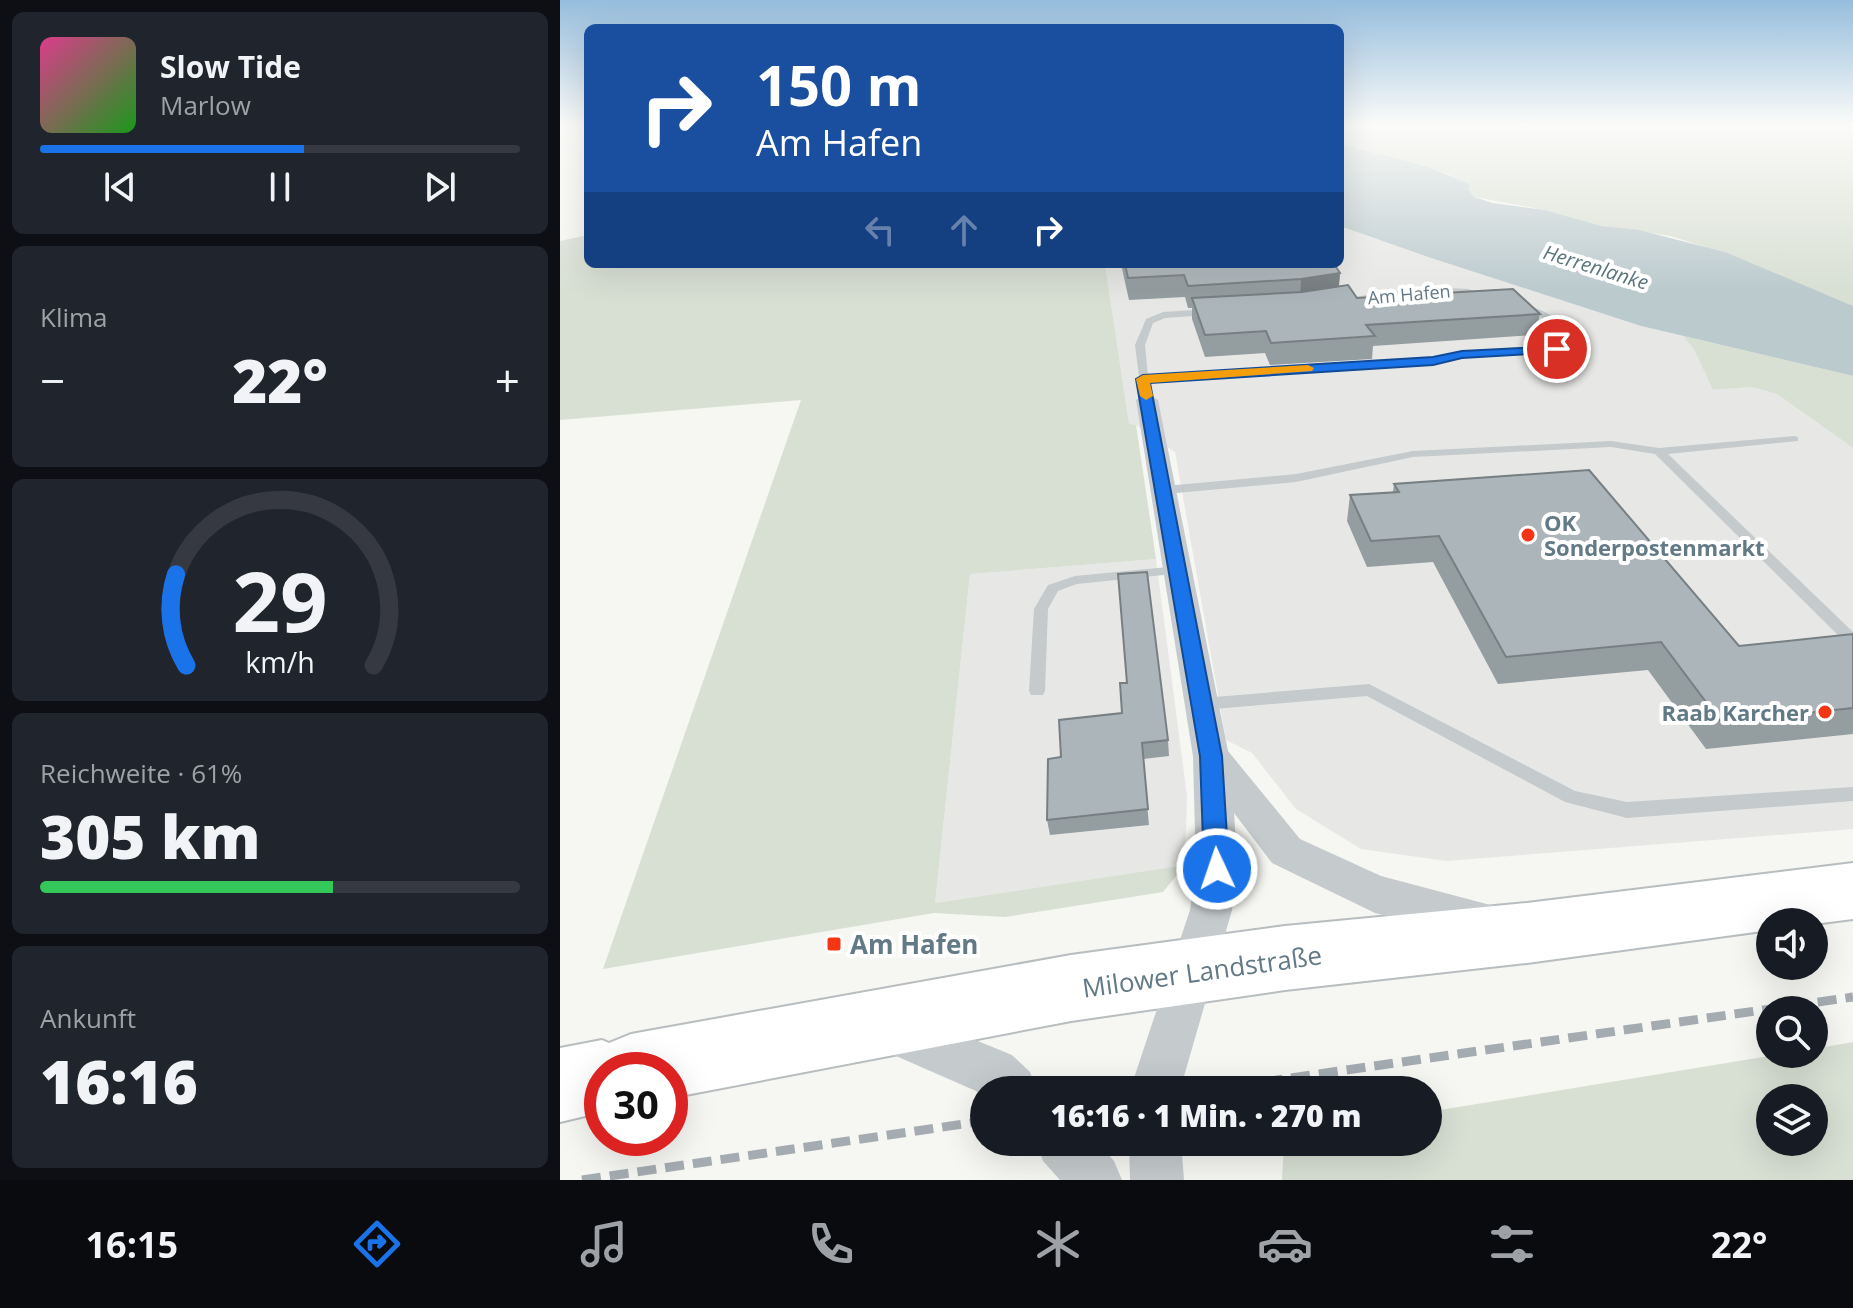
<!DOCTYPE html>
<html lang="de">
<head>
<meta charset="utf-8">
<style>
  :root { --surface:#171b24; --page:#20242c; --text:#f1f3f6; --muted:#9ea1a6; --line:#363941; --accent:#1a73e8 }
  body { margin:0; font-family:"Open Sans",sans-serif; background:var(--page); color:var(--text); height:100vh; display:flex; flex-direction:column; font-size:30px; white-space:nowrap }
  * { box-sizing:border-box; margin:0 }
  p { font-size:26px; color:var(--muted) }
  .icon { flex:none; width:44px; height:44px; fill:none; stroke:currentColor; stroke-width:2; stroke-linecap:round; stroke-linejoin:round }
  .map { position:relative; flex:1; overflow:hidden }
  .details { display:flex; flex-direction:column; gap:12px; padding:12px; background:#0d0f14; width:560px }
  .details>* { flex:none }
  .top-card { position:absolute; left:24px; top:24px; width:760px; height:244px; border-radius:12px; box-shadow:0 8px 32px #0002; background:#1a4fa0; color:#fff; overflow:hidden }
  .fabs { position:absolute; left:1196px; top:908px; display:grid; gap:16px }
  .fabs a { display:grid; place-items:center; width:72px; height:72px; border-radius:50%; background:var(--surface); box-shadow:0 8px 32px #0002; font-size:40px }
  .speed { position:absolute; left:24px; top:1052px; display:flex; gap:16px; font-size:40px; font-weight:700; text-align:center }
  .speed>* { display:grid; place-content:center; width:104px; height:104px; border-radius:50%; background:var(--surface); box-shadow:0 8px 32px #0002; line-height:1 }
  .speed .limit { border:12px solid #d22; background:#fff; color:#111 }
  .pin { position:absolute; display:grid; place-items:center; width:68px; height:68px; color:#fff; margin:-34px; border:4px solid #fff; border-radius:50%; box-shadow:0 2px 8px #0007 }
  .me { position:absolute; width:88px; margin:-44px; rotate:357deg; stroke-linejoin:round; filter:drop-shadow(0 0 6px #0008) }
  .turn { display:flex; align-items:center; gap:28px; height:168px; padding:0 40px; font-size:36px }
  .turn .icon { width:104px; height:104px; stroke-width:2.5 }
  .turn b { display:block; font-size:56px; line-height:68px }
  .lanes { display:flex; align-items:center; height:76px; padding:0 40px; background:#0003; justify-content:center; gap:40px; direction:ltr }
  .lanes .off { opacity:.35 }
  .big { font-size:60px; font-weight:800; line-height:1.1 }
  .details .widget { flex:1; display:flex; flex-direction:column; justify-content:center; gap:12px; min-width:0; padding:0 28px; border-radius:12px; background:var(--page) }
  .details .dial { align-items:center; gap:0 }
  .dial svg { height:208px; overflow:visible; fill:none; stroke:var(--line); stroke-width:7; stroke-linecap:round; text-anchor:middle }
  .dial text { fill:var(--text); stroke:none }
  .song { display:flex; align-items:center; gap:24px }
  .cover { width:96px; height:96px; border-radius:12px; background:linear-gradient(135deg,hsl(330 70% 55%),hsl(120 70% 35%)) }
  .played { height:8px; border-radius:4px; background:linear-gradient(90deg,var(--accent) 55%,var(--line) 55%) }
  .keys { display:flex; justify-content:space-around; direction:ltr }
  .heat { display:flex; justify-content:space-between; align-items:center; font-size:44px; direction:ltr }
  .charge { height:12px; border-radius:6px; background:linear-gradient(90deg,#34c759 61%,var(--line) 0) }
  .trip { position:absolute; left:410px; top:1076px; width:472px; height:80px; border-radius:40px; background:var(--surface); box-shadow:0 8px 32px #0002; font-weight:800; line-height:80px; text-align:center }
  .dock { display:flex; height:128px; justify-content:space-around; align-items:center; background:#090b0e; color:var(--muted) }
  .dock .icon { width:56px; height:56px }
  .dock .active { color:var(--accent) }
  .dock b { font-size:36px; color:var(--text) }
  main { display:flex; flex:1; min-height:0 }
  .map>svg:first-child { display:block }
</style>
</head>
<body>
<main>
<section class="details">
<div class="widget">
<div class="song"><i class="cover"></i><div><b>Slow Tide</b><p>Marlow</p></div></div>
<div class="played"></div>
<div class="keys"><svg class="icon" aria-label="previous" viewBox="0 0 24 24"><path d="M18 5L8 12l10 7zM5 5v14"/></svg><svg class="icon" aria-label="pause" viewBox="0 0 24 24"><path d="M8 5v14M16 5v14"/></svg><svg class="icon" aria-label="next" viewBox="0 0 24 24"><path d="M6 5l10 7-10 7zM19 5v14"/></svg></div>
</div>
<div class="widget"><p>Klima</p>
<div class="heat"><a>−</a><b class="big">22°</b><a>+</a></div>
</div>
<div class="widget dial"><svg viewBox="0 0 100 80">
<path d="M14 69A42 42 0 1 1 86 69"/>
<path d="M14 69A42 42 0 0 1 10 34" stroke="#1a73e8"/>
<text x="50" y="56" font-size="32" font-weight="700">29</text>
<text x="50" y="72" font-size="11">km/h</text>
</svg></div>
<div class="widget"><p>Reichweite · 61%</p><b class="big">305 km</b><div class="charge"></div></div>
<div class="widget"><p>Ankunft</p><b class="big">16:16</b></div>
</section>
<div class="map">
<svg width="1293" height="1180" viewBox="0 0 1293 1180">
  <rect width="100%" height="100%" fill="#f6f6f2"/>
  <path fill="#e7e8e6" d="M780,226l91,32 210,68 42,10 11,12 20,42 37,-3 26,7 76,54v381l-407,32 -85,-12 -65,-40 -44,-56 -26,-13 -51,-288 -39,-27h-7l-24,-161h235z
    M596,559l31,237 -2,69 -250,38 35,-329z"/>
  <path fill="#d8dfd3" fill-rule="evenodd" d="M780,125h513v181l-128,-53 -55,-17 -68,-10 -57,-16 -71,-13 -7,-8 3,-4 -21,-11 -109,-31z
    M28,235v29h517l24,160 7,1 20,134 -186,15 -35,329 250,-38 -22,27 -158,25 -71,-4 -331,56 198,-569 -241,20v-179z
    M1123,336l170,40v72l-76,-54 -26,-7 -38,3 -19,-41z
    M1293,1042v138h-571l2,-38h144v-30l354,-58h32v-5zM1210,1098h44v44h-44z"/>
  <path fill="#bbcacd" d="M780,143c44,14 89,20 130,42l-2,4 6,8 19,6 52,7 57,16 37,4 86,22 128,54v70l-212,-50 -210,-68 -91,-32z"/>
  <g fill="none" stroke-linecap="round" stroke-linejoin="round">
    <g stroke="#b8bdc0" stroke-width="4">
      <path id="primary" d="M1293,863v56l-39,5 -44,-2v8l-243,33 -242,27 -214,31 -401,77v-28h-68v42l-42,10v-74l42,-8 7,3 22,-9 440,-79 214,-29 242,-23z"/>
    </g>
    <path fill="#c5cacc" fill-rule="evenodd" d="M872,287l36,2 22,6 -4,3 -54,-6 -92,12 -4,-3 40,-8z
      M961,303c22,7 39,14 53,33l-4,13 -108,8 -29,7 -284,18 3,18 -5,3 -5,-3 -7,-55 11,-26 17,-7 45,-3 4,3 -4,3 -43,3 -12,5 -8,22 3,31 285,-18 29,-7 101,-7 1,-8c-12,-16 -28,-22 -46,-28v-4z
      M1234,436l4,1v4l-130,13 185,178v14l-5,-1 -193,-191 -44,-7 -198,10 -117,25 -131,12 -6,-4 6,-4 131,-12 117,-23 198,-10 48,7z
      M618,566l7,4 -2,3 -106,11 -19,7 -10,18 -3,82 -2,4h-12l-2,-4 5,-82 14,-24 27,-9z
      M809,684l206,107 52,11 226,-15v14l-226,17 -62,-16 -198,-106 -164,14 -6,-2 -2,-4 2,-4 6,-2z"/>
    <path fill="#c5cacc" fill-rule="evenodd" d="M587,393l11,7 70,351 72,88 81,37 113,30 7,14 -7,14 -15,6 -104,-27 -103,-50 -38,-50 4,56 -6,41 -52,180h-50l60,-180 6,-41 -3,-113 -57,-356z
      M337,1008l115,47 18,17 7,18h-53v8l-8,-7 -96,-42 -7,-17 7,-17z
      M476,1142h61l17,19 8,19h-62l-17,-19z
      M569,1142h52l3,38h-54z"/>
    <use href="#primary" fill="#fff" fill-rule="evenodd"/>
    <path stroke="#a5acb1" stroke-width="9" stroke-dasharray="19 9" stroke-linecap="butt" d="M648,1090l645,-93
      M22,1180l402,-59"/>
  </g>
  <path fill="#949da0" d="M561,264h213l6,9 -1,13 18,12 183,16 -5,21 -162,11 -1,13 -102,6 -5,-12 -60,4 -13,-38v-11h-4l-3,-11 -56,3z
    M834,484l345,162 114,-12v100l-147,15 -58,-79 -150,14 -65,-122 -66,5 -20,-46 3,-26 43,-3z
    M562,713l46,27 1,16 -26,3 6,66 -99,10 -3,-15 14,-63z"/>
  <path fill="#787f82" d="M780,273l-2,22 -38,6 1,-22z"/>
  <path fill="#acb6ba" stroke="#787f82" stroke-width="2" d="M565,264h209l6,9 -39,6 -113,7 -4,-11 -56,3z
    M788,285l9,13 156,-9 27,25 -174,11 9,11 -104,7 -5,-12 -61,4 -13,-37 110,-6z
    M1029,470l150,176 114,-12v74l-132,14 -60,-80 -155,15 -67,-121 -68,5 -21,-46 49,-3 -5,-8z
    M587,572l21,168 -26,3 6,66 -101,11 1,-61 13,-2 -2,-37 63,-7 -2,-30h7l-9,-109z"/>
  <linearGradient id="sky" x2="0" y2="1"><stop stop-color="#96bddd"/><stop offset="0.43" stop-color="#fbfbf9"/><stop offset="1" stop-color="#fbfbf9" stop-opacity="0"/></linearGradient>
  <rect width="1293" height="290" fill="url(#sky)"/>
  <path fill="#1a73e8" stroke="#114b97" stroke-width="2" d="M997,346l5,1v5l-100,6 -29,7 -283,18 72,373 7,113 -4,8 -8,3 -9,-3 -4,-8 -4,-113 -64,-377 7,-4 290,-18 29,-6z"/>
  <path fill="#f59e0b" d="M748,365l6,3 -2,3 -162,12 3,13 -7,4 -6,-4 -4,-17 7,-4z"/>
  <g fill="#f43614" stroke="#fff" stroke-width="3">
    <circle cx="968" cy="535" r="8"/>
    <circle cx="1265" cy="712" r="8"/>
    <rect x="266" y="936" width="16" height="16" rx="4"/>
  </g>
  <g text-anchor="middle" dominant-baseline="central" stroke-width="8" stroke-linejoin="round" paint-order="stroke">
    <g font-size="18" fill="#627986" stroke="#fff">
      <text transform="translate(849 294) rotate(-5)">Am Hafen</text>
    </g>
    <g font-size="20" font-style="italic" fill="#59767c" stroke="#fff">
      <text transform="translate(1036 267) rotate(17)">Herrenlanke</text>
    </g>
    <g font-size="22" font-weight="bold" fill="#627986" stroke="#fff" text-anchor="start">
      <text x="984" y="522">OK<tspan x="984" dy="25">Sonderpostenmarkt</tspan></text>
      <text x="1249" y="712" text-anchor="end">Raab Karcher</text>
    </g>
    <g font-size="26" font-weight="bold" fill="#627986" stroke="#fff" text-anchor="start">
      <text x="290" y="944">Am Hafen</text>
    </g>
    <g font-size="26" fill="#627986" stroke="#fff">
      <text transform="translate(642 971) rotate(-8)">Milower Landstraße</text>
    </g>
  </g>
</svg>
<div class="fabs">
<a><svg class="icon" aria-label="sound" viewBox="0 0 24 24"><path d="M4 9h4l5-4v14l-5-4H4zM17 9q2 3 0 6"/></svg></a>
<a><svg class="icon" aria-label="search" viewBox="0 0 24 24"><circle cx="10" cy="10" r="6"/><path d="M15 15l6 6"/></svg></a>
<a><svg class="icon" aria-label="layers" viewBox="0 0 24 24"><path d="M12 4l9 5-9 5-9-5zM3 14l9 5 9-5"/></svg></a>
</div>
<div class="speed"><div class="limit">30</div></div>
<div class="pin" style="left:997px;top:349px;background:#d93025"><svg class="icon" aria-label="arrive" viewBox="0 0 24 24"><path d="M6 21V4h12l-3 4 3 4H6"/></svg></div>
<svg class="me" style="left:657px;top:869px" viewBox="-20 -20 40 40"><circle r="17" fill="#1a73e8" stroke="#fff" stroke-width="3"/><path d="M0-11L8 9 0 5-8 9z" fill="#fff"/></svg>
<div class="trip">16:16 · 1 Min. · 270 m</div>
<div class="top-card">
<div class="turn"><svg class="icon" aria-label="right" viewBox="0 0 24 24"><path d="M7 20v-9h11M14 6l5 5-5 5"/></svg><div><b>150 m</b>Am Hafen</div></div>
<div class="lanes"><svg class="icon off" aria-label="left" viewBox="0 0 24 24"><path d="M17 20v-9H6M10 6l-5 5 5 5"/></svg><svg class="icon off" aria-label="ahead" viewBox="0 0 24 24"><path d="M12 20V5M6 11l6-6 6 6"/></svg><svg class="icon" aria-label="right" viewBox="0 0 24 24"><path d="M7 20v-9h11M14 6l5 5-5 5"/></svg></div>
</div>
</div>
</main>
<nav class="dock">
<b>16:15</b>
<svg class="icon active" aria-label="directions" viewBox="0 0 24 24"><path d="M12 3l9 9-9 9-9-9zM9 14v-3h6M13 9l2 2-2 2"/></svg>
<svg class="icon" aria-label="music" viewBox="0 0 24 24"><path d="M9 18V5l10-2v13"/><circle cx="6" cy="18" r="3"/><circle cx="16" cy="16" r="3"/></svg>
<svg class="icon" aria-label="phone" viewBox="0 0 24 24"><path d="M5 4h4l2 5-3 2q2 4 5 5l2-3 5 2v4C11 20 4 13 5 4z"/></svg>
<svg class="icon" aria-label="climate" viewBox="0 0 24 24"><path d="M12 3v18M4 7l16 10M4 17L20 7"/></svg>
<svg class="icon" aria-label="car" viewBox="0 0 24 24"><path d="M5 17H2v-5l4-1 3-4h7l3 4 3 1v5h-3M9 17h6M6 11h13"/><circle cx="7" cy="17" r="2"/><circle cx="17" cy="17" r="2"/></svg>
<svg class="icon" aria-label="filters" viewBox="0 0 24 24"><path d="M4 7h16M4 17h16"/><circle cx="9" cy="7" r="2"/><circle cx="15" cy="17" r="2"/></svg>
<b>22°</b>
</nav>
</body>
</html>
